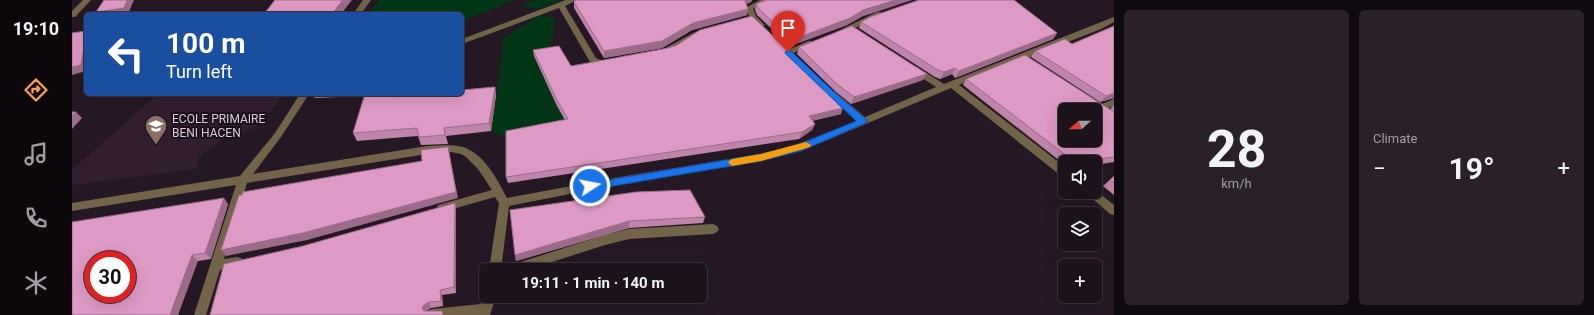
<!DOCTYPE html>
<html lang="en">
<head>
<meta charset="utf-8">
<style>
  :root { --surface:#1c121b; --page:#292028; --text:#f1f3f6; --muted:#a09ea3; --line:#3a323a; --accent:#f9a04c }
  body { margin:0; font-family:Roboto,sans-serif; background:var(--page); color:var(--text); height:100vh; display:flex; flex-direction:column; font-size:15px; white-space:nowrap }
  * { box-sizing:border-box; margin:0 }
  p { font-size:13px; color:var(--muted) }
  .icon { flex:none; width:22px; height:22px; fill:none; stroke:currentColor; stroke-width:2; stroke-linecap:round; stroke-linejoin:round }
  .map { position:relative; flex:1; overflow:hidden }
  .side { display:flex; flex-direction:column; gap:10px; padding:10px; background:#0f0a0f; width:480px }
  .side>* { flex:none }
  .guide { position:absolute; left:12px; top:12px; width:380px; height:84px; border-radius:6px; box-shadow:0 4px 16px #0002,0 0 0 1px var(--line); background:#1a4fa0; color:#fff; overflow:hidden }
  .needle { width:26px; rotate:249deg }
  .buttons { position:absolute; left:986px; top:103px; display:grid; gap:8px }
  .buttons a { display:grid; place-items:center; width:44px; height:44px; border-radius:6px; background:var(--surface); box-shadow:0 4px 16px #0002,0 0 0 1px var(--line); font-size:20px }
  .speed { position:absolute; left:12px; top:251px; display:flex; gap:8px; font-size:20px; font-weight:700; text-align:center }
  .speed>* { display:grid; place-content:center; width:52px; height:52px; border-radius:50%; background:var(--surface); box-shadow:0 4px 16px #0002,0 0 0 1px var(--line); line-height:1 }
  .speed .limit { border:6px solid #d22; background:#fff; color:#111 }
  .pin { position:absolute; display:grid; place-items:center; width:34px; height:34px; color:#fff; margin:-41px -17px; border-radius:50% 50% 50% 0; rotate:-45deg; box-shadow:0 0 4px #0007 }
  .pin .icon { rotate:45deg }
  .me { position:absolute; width:44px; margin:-22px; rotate:79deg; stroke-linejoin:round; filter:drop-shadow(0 0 3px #0008) }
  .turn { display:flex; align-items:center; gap:14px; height:84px; padding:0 16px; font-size:18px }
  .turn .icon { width:52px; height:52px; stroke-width:2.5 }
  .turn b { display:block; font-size:28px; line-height:34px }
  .big { font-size:30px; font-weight:700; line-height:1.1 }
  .side .widget { flex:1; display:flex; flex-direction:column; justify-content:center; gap:6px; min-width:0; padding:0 14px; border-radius:6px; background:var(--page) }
  .side .dial { align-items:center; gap:0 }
  .dial b { font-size:52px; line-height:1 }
  .heat { display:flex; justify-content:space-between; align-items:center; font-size:22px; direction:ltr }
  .side .tiles { flex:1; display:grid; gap:10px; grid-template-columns:repeat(2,1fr) }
  .trip { position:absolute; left:407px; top:263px; width:228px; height:40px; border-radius:6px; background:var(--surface); box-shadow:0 4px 16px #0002,0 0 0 1px var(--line); font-weight:700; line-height:40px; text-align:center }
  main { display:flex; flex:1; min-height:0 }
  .dock { display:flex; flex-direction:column; width:72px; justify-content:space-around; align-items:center; background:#0b070b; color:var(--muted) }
  .dock .icon { width:28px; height:28px }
  .dock .selected { color:var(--accent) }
  .dock b { font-size:18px; color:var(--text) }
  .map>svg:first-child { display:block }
</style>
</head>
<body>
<main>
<nav class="dock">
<b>19:10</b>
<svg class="icon selected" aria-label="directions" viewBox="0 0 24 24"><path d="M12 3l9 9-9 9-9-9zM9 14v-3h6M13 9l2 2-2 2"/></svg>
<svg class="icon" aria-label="music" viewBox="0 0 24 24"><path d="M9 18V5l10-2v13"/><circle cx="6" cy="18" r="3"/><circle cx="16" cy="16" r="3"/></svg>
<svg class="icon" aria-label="phone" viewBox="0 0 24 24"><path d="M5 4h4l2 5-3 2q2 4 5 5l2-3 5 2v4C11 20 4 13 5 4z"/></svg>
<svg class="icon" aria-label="climate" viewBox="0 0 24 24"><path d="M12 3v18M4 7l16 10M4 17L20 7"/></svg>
</nav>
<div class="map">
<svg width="1042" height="315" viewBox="0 0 1042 315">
  <rect width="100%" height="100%" fill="#251824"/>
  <path fill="#311f30" d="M86,94h127l-30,34 -28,9 -28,19 -3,13 -124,16v-15z"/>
  <path fill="#003616" d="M306,0h137l-53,21v-7h-93z
    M461,0h30l-26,9 -16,-3z
    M468,15l15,3 -2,18 -3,7 9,10 -8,40 18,32 -62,13 -16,-7 7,-48 5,-45z"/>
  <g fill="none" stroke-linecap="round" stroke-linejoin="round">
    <path fill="#716449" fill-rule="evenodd" d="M11,0h8l-16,17h-3v-6z
      M291,0h8l-10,14h-8z
      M494,0h11l-12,6 31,52 4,2h10l1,2 -1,2 -11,2 -9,-4 -31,-54 -97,36v-5z
      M688,0h10l-17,9 3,7 9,9 -4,2c-8,-3 -12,-11 -16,-19z
      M805,12h3l4,2 -41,20h-6l-1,-2z
      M1042,17v5l-13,7 -142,56 106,82v10l-4,-1 -110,-88 -128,54 -43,14 -40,9 -120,19 -111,22 -8,64h-12l10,-67 -4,-6 -53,15 -4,-1 -1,-3 1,-3 54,-15 -14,-21 -12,-12 -5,-3 -10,-2 -24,2 -180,29 -23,76 13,-2 4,1 2,4 -2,4 -21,4 -14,45h-12l42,-130 -164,26v-8l168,-27 35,-43 25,-39h9l-28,43 -28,37 174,-28c10,0 21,-2 31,0 25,4 39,33 49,52l113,-21 140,-23 38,-10 59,-23 -29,-26 -1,-2 1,-2h6l31,26 71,-30 -25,-16 -1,-2 1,-2h6l27,17z
      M635,28h3v4l-46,22 -4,-3 33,-18z
      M736,41h3l4,2 -24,11h-6l-1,-2z
      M1042,99v7l-14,5 -5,-3 2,-2z
      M1023,190l19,15v10l-4,-1 -25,-22h10z
      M641,224l4,2 2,3 -2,3 -4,2 -84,5 -24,6 -78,25h-22l2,-4 4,-1 94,-30 24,-6z
      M414,292v4h10l-6,19h-64l2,-4 4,-2 49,-5z"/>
  </g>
  <path fill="#be84a9" d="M504,0h176l-1,2 -5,2 2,5 -1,6 -55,15 -30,18 -58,10 -30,-50v-6z
    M684,4l105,13 -14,8 -57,21 -33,-31 -2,-5z
    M789,22l196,11 -4,6 -98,39 -3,-4 -12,5 -5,-2 -76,-49z
    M1042,26v72l-14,4 -69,-45 4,-6 37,-7z
    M727,47l124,33 -72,24 -16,-13 -38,-37z
    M461,50l38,16 271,35 -2,4 1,9 -29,7 3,3 -3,6 -13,9 -291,44 -2,-6 59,-57 -8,-14 -23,-50z
    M894,79l146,32 -2,-2 4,-4v57l-19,3v-3h-30v3l-102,-80z
    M423,87l1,8 -5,36 -45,5 2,8 -27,1 -3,-9 -61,5 -4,-8 11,-37 -49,2 -2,-4h85l-1,2z
    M1042,176v19l-11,-9z
    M383,203l1,7v83l-14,2 1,11 -12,2 -5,3 -216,4 93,-69z
    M156,204l-17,55 -13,2 -126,54z
    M438,210l195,7 -2,6 -74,5 -113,33z"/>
  <path fill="#9b6c89" d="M55,0h7l-6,14h-30l-2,-2z
    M271,0h9l-11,14h-9z
    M674,0h6l-1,2 -6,3v-4z
    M824,0h16l-51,17 -14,8 -57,21 2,-6 71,-30z
    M676,9l-1,6 -55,15 -30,18 -58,10v-7l89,-28z
    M985,33l-4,6 -98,39 4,-7z
    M14,36v35l-14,4v-8z
    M883,68l-3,6 -12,5 4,-7z
    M855,74l-4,6 -72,24 3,-7z
    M423,87l1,8 -5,36 -2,-8z
    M1042,93v5l-14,4 6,-6z
    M322,94h4l-2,11 -3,-8z
    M771,108l-2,6 -35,8 3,-6z
    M4,112l6,6 -10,11v-13z
    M743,124l-3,6 -13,9 3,-7z
    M376,147l10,51 -151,42 -81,16 -5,-6 82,-17z
    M152,198l4,6 -17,55 -6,-6z
    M383,203l1,7v83l-2,-6z
    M557,221v7l-113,33 -1,-6z
    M120,255l6,6 -20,54h-8z
    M368,290l2,5 1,11 -2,-5z
    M357,302l2,6 -4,2 -2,4 -3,-5 2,-4z"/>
  <path fill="#dd9ac4" stroke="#9b6c89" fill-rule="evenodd" d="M32,0h23l-3,8 -28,4z
    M203,0h68l-11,14h-68z
    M504,0h170l-1,1 3,8 -55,14 -31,18 -58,10 -30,-49z
    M694,0h130l-33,10 -13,8 -58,22 -33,-31 -3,-5z
    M847,0h95l43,33 -98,38 -4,-3 -11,4 -6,-2 -77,-48 9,-5z
    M680,16l90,85 -4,1 5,6 -34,8 6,8 -13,8 -296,45v-46l62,-12 -11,-19 -24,-50 26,-4 12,20 28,-5 69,-13 9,-3 23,-15z
    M780,26l75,48 -73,23 -16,-12 -39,-38z
    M1042,26v67l-8,3 -71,-45 30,-12 7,5z
    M14,31v5l-5,29 -9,2v-34z
    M953,55l89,57v45l-39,5 -109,-83zM993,110h30v30h-30z
    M423,87l-6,36 -45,5 1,7 -26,2 -2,-9 -64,5 12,-39h29l-1,3 28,-3h41v-4z
    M0,112h4l-4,4z
    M376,147l8,45 -153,41 -82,17 18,-55h3l1,-3 179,-31 -1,-11z
    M1042,176v7l-4,-3z
    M618,190l15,27 -76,4 -114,34 -5,-45 126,-18z
    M152,198l-19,55 -13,2 -22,60h-98v-93zM21,260h34v34h-34z
    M383,203l-1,84 -14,3 1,11 -12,1 -5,3 -2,4 2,2h18l1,4h-233l14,-51 79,-18z"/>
  <path fill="#1a73e8" stroke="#114b97" d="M716,50l3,1 43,41 32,27 1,2 -1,2 -65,28 -40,10 -171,29 -3,-1 -1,-3 4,-3 171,-29 34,-8 61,-25 -70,-67 -1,-2z"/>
  <path fill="#f59e0b" d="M734,142l5,3 -1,2 -49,14 -29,5 -4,-4 4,-3 29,-5z"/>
  <defs>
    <g id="school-pin" transform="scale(1.15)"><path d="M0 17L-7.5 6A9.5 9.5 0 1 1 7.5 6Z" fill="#8d6e63" stroke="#1c0f1b"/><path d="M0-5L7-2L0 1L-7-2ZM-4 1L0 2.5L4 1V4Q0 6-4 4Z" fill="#fff"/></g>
  </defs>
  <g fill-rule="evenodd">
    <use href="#school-pin" x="84" y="126"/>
  </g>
  <g text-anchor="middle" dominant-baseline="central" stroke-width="4" stroke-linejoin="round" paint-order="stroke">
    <g font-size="12" fill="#d8cfd7" stroke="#1c0f1b" text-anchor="start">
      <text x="100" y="119">ECOLE PRIMAIRE<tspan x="100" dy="14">BENI HACEN</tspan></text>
    </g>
  </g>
</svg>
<div class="buttons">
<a><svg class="needle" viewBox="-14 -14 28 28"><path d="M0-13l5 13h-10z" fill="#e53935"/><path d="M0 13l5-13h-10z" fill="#a09ea3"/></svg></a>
<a><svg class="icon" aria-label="sound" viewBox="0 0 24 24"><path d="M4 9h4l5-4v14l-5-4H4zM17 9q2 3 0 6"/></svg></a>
<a><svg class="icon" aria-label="layers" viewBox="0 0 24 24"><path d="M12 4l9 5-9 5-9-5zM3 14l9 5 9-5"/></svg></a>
<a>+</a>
</div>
<div class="speed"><div class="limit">30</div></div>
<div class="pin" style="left:716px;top:52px;background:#d93025"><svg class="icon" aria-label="arrive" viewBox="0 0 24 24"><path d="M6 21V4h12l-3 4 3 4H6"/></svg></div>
<svg class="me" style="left:518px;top:186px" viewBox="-20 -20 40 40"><circle r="17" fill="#1a73e8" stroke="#fff" stroke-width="3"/><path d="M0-11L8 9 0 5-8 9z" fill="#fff"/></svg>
<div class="trip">19:11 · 1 min · 140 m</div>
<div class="guide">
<div class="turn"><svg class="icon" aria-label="left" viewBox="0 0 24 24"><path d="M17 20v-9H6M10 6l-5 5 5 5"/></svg><div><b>100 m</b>Turn left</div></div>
</div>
</div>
<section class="side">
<div class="tiles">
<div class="widget dial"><b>28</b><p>km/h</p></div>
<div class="widget"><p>Climate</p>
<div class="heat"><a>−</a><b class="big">19°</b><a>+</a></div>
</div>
</div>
</section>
</main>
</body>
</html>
